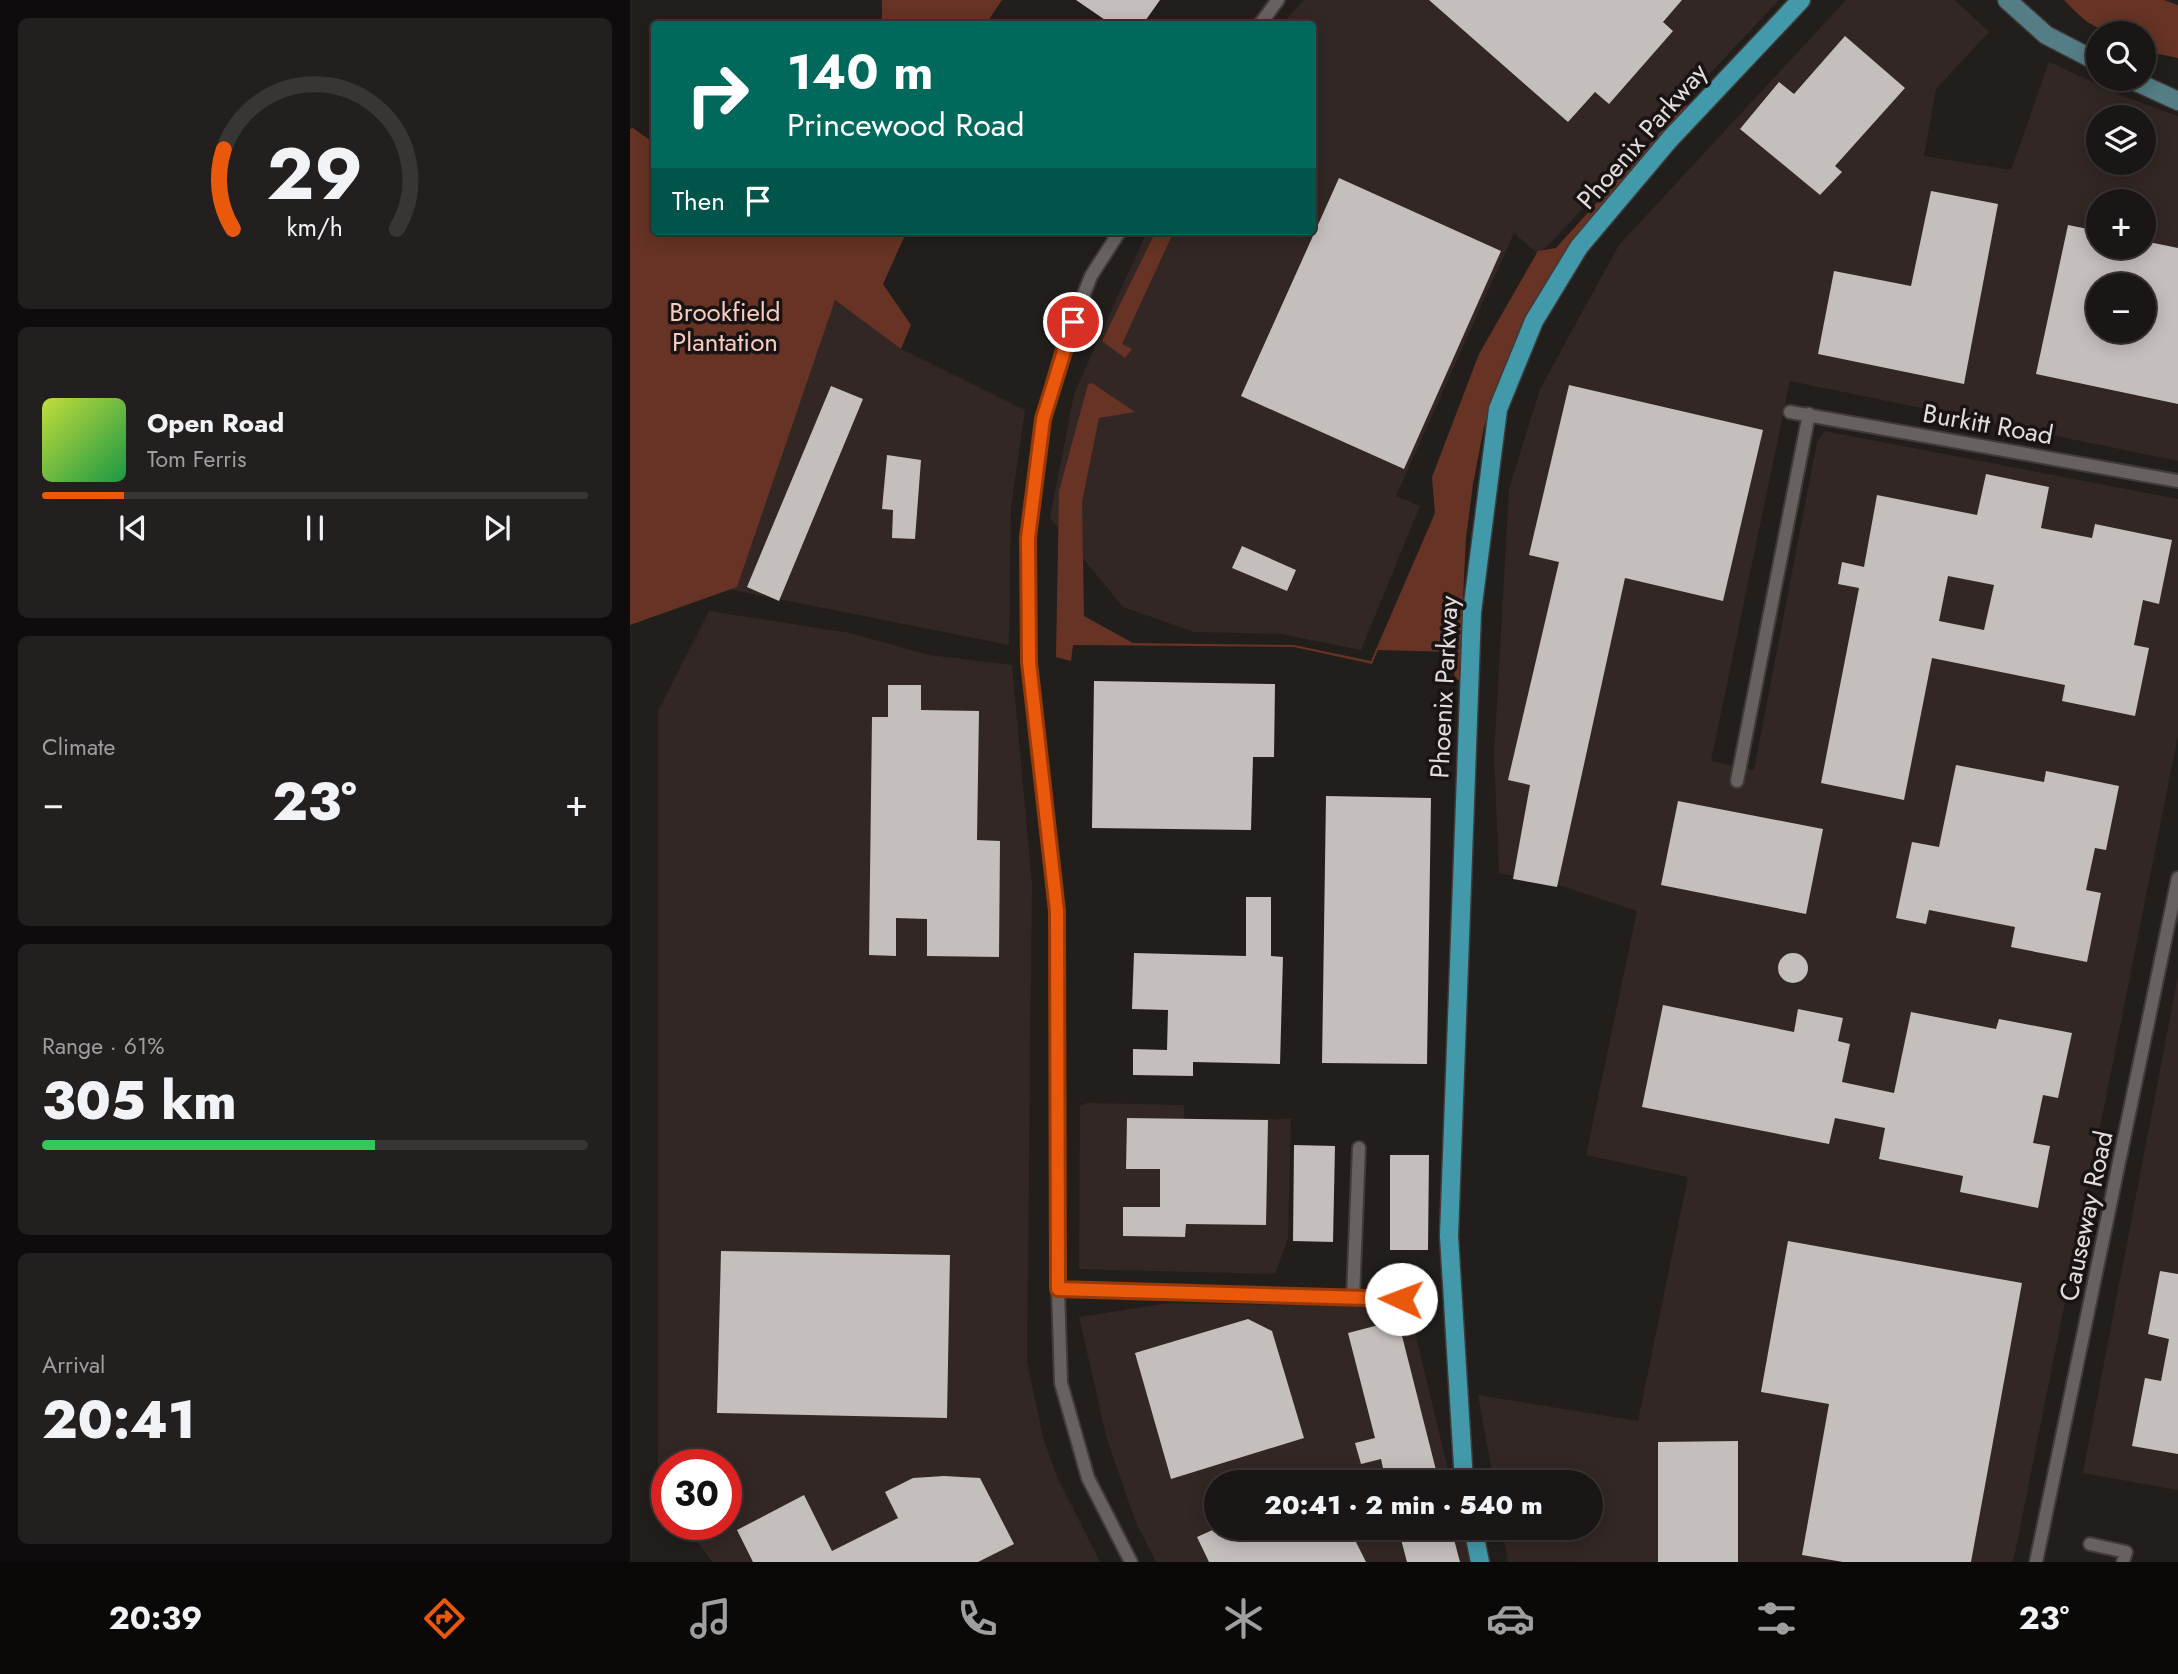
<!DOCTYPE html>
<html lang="en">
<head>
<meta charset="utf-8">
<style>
  :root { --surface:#1a1615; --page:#231f1e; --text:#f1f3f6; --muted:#9f9fa0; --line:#383534; --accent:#ea580c }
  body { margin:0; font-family:Jost,sans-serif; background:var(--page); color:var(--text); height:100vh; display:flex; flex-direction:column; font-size:26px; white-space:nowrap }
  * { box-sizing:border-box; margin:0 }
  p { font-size:23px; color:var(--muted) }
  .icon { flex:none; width:38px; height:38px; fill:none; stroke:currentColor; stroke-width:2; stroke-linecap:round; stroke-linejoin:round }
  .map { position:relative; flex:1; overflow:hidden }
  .panel { display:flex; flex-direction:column; gap:18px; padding:18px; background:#0e0c0c; width:630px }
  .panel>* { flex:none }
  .hud { position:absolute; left:21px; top:21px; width:665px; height:214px; border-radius:7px; box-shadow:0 4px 18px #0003,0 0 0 2px var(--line); background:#00695c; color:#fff; overflow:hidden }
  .controls { position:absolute; left:1456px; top:21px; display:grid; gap:14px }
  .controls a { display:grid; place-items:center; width:70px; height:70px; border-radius:50%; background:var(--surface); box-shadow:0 4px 18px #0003,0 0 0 2px var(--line); font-size:35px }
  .speed { position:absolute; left:21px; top:1449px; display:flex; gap:14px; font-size:35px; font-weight:700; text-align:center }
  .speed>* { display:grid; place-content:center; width:91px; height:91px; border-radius:50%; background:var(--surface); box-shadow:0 4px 18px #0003,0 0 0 2px var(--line); line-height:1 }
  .speed .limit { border:10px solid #d22; background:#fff; color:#111 }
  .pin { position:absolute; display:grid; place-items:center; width:60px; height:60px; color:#fff; margin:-30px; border:4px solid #fff; border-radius:50%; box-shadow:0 2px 7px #0007 }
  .me { position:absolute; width:77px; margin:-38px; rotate:272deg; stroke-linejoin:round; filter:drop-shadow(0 0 5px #0008) }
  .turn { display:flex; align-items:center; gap:24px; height:147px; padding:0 21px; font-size:32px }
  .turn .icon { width:91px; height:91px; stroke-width:2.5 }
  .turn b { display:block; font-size:49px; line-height:60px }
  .then { display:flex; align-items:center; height:66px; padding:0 21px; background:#0003; gap:14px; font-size:26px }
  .big { font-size:52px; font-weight:800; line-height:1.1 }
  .panel .card { flex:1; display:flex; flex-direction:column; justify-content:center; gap:10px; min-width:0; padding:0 24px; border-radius:10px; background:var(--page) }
  .panel .dial { align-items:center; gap:0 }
  .dial svg { height:182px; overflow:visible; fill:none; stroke:var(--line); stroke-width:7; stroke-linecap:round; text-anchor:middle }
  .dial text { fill:var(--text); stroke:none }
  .song { display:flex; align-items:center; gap:21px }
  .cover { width:84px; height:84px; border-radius:10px; background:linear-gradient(135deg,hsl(70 70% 55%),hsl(140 70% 35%)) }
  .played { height:7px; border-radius:4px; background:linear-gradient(90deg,var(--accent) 15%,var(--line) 15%) }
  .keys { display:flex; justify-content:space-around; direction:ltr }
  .heat { display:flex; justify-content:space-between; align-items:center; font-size:38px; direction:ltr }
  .charge { height:10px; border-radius:5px; background:linear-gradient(90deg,#34c759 61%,var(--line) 0) }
  .trip { position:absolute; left:574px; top:1470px; width:399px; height:70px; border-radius:35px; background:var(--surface); box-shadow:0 4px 18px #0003,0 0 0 2px var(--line); font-weight:800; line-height:70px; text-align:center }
  .menu { display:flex; height:112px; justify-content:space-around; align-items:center; background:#0a0908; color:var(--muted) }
  .menu .icon { width:49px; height:49px }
  .menu .active { color:var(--accent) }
  .menu b { font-size:32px; color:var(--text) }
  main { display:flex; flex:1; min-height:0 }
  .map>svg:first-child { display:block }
</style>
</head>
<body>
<main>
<section class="panel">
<div class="card dial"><svg viewBox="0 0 100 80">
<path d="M14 69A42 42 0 1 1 86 69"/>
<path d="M14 69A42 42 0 0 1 10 34" stroke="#ea580c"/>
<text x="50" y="56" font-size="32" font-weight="700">29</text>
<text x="50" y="72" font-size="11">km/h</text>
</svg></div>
<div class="card">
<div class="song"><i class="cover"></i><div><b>Open Road</b><p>Tom Ferris</p></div></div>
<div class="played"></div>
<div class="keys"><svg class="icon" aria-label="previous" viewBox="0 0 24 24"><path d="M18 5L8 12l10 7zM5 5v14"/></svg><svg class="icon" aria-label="pause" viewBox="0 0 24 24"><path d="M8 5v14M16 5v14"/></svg><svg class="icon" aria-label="next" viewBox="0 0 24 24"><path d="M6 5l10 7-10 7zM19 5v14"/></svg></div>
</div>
<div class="card"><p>Climate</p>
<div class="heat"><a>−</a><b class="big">23°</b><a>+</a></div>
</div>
<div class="card"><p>Range · 61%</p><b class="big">305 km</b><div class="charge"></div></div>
<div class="card"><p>Arrival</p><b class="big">20:41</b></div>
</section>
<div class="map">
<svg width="1548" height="1562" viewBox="0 0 1548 1562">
  <rect width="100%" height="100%" fill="#221e1c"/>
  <path fill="#322724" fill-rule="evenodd" d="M674,0h475l-240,255 -25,-22 -118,263 24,10 -59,144 -80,-16 -87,-2 -71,-25 -73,-89 24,-124 73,-163h165v-207h-30z
    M1216,0h109l34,32 -53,57 -12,67 87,14 38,-108 79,36 50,18v345l-388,-80 -79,380 43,9 63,-328 7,-11 354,68v237l-163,817 -3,9h-504l-6,-34h89v-46h-97l-16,-87 160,26 50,-244 -102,-22 51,-244 -75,-25 -63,-13 -5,-118 15,-266 31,-100 79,-144zM1468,117h46v46h-46zM1468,201h46v46h-46zM1468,285h46v46h-46z
    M205,299l66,50 124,61 -14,97 -2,138 -281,-56z
    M79,611l141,22 79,22 83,10 20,218 -5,479 17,79 13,36 43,85h-388l-27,-38h41v-59h-59v33l-9,-13v-774z
    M1548,976v514l-95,-17z
    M457,1103l97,2v15l107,-1 -3,120 -13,35 -196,-5 1,-163z
    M540,1303l239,4 42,175h-235v46h246l8,34h-314l-20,-39 -29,-84 -28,-122z"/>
  <path fill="#663324" d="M252,0h120l-16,24h-109l5,-6z
    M1434,0h100l14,5v53l-34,-7v-18c-42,0 -51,-2 -80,-33z
    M1072,102l-184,234 -34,91 -11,57 -7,54 -7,141 -4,2 -2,-29 -75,-2 -6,14 -78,-17 -221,-2 -2,16 -15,-4 3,-166 29,-107 4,-1 43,29 -36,6 -17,84 2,114 49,27 161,2 77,16 64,-148 -3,-36 47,-123 59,-103 18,-3 128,-142z
    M3,128l21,15v88h253l-24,53 28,41 -10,24 -66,-49 -98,287 -107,38v-496z
    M526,231h18l-52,113 10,5 -7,9 -23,-17z"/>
  <path fill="#c4bebc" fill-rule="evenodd" d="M446,0h84l-17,24h-32z
    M799,0h253l-19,22 10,9 -64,73 -14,-12 -27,30z
    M1215,36l60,52 -70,78 7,6 -22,23 -80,-66 39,-47 15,12z
    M709,178l162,73 -97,218 -163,-73z
    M1301,191l67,13 -34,180 -146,-30 16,-83 77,15z
    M1438,225l30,6v16h46v-6l34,7v156l-142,-30zM1468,285h46v46h-46z
    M939,385l194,45 -40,171 -98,-23 -68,309 -44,-8 17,-94 -22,-5 51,-218 -30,-7z
    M201,386l32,13 -84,202 -32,-14z
    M257,455l34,5 -6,79 -23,-1 1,-28 -11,-1z
    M1356,474l63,13 -8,41 51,10 3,-14 77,16 -13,64 -16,-4 -9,45 15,3 -14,68 -73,-15 3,-16 -133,-27 -28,142 -83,-17 38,-195 -21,-4 4,-22 22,5 13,-72 100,20zM1318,576l46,9 -10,45 -45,-9z
    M612,546l54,24 -9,21 -55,-23z
    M464,681l181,3 -1,73h-21l-2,73 -159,-2z
    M258,685h33v25l58,1 -2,129 23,1 -1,116 -72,-1v-37l-31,-1v38l-27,-1 3,-238h16z
    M1326,765l88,17 2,-11 73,15 -13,64 -11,-2 -9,42 15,3 -14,69 -76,-15 4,-20 -86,-17 -3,14 -30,-6 16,-76 27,5z
    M696,796l105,2 -4,266 -105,-1z
    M1048,801l145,28 -17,85 -145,-29z
    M616,897h25v59l12,1 -3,107 -87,-2v14l-60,-1v-26l34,1 1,-40 -36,-1 2,-56 112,3z
    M1148 968a15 15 0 1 1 30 0a15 15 0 1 1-30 0Z
    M1033,1005l131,27 4,-23 45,9 -5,23 12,3 -8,38 52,11 17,-81 85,17 3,-10 73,14 -14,65 -15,-3 -10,48 17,3 -12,62 -78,-16 3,-16 -84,-17 6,-31 -50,-10 -6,26 -187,-37z
    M497,1118l141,2 -2,105 -80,-1 -1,13 -62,-1v-29h37v-38h-34z
    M664,1145l41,1 -2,96 -40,-1z
    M760,1155h39l-1,95h-38z
    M1158,1241l234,42 -51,279h-128l-41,-7 27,-151 -68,-12z
    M91,1251l229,4 -3,163 -230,-5z
    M1530,1271l18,3v180l-46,-8 13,-68 16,3 8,-42 -21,-5z
    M618,1319l24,12 32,107 -133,41 -36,-126z
    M768,1320l41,162h-53l-5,-23 -20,5 -6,-21 20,-5 -27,-105z
    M1108,1441v121h-80v-120z
    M314,1476l36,2 34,66 -36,18h-225l-16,-32 67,-35 28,56 66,-33 -13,-26 28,-14z
    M587,1528h132l17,34h-157l-12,-25z
    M768,1528h53l9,34h-53z"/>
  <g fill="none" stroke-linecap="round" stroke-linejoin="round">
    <g stroke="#3f3b3a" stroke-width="16">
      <path id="street" d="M630,24l18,-24
        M490,231l-29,45 -27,69 -21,74 -15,119 1,124 28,249 1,378 3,94 27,95 43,84
        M1160,412l388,69
        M1107,781l72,-367
        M428,1289l343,10
        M723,1297l6,-149
        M1460,1544l36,8 -3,10
        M1406,1562l142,-684"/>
    </g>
    <g stroke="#3f3b3a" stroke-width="21">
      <path id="secondary" d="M1377,0l39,35 52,27
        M1500,79l48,22"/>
    </g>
    <g stroke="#3f3b3a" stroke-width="21">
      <path id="primary" d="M834,1482l-15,-246 23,-624 26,-203 36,-88 45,-74 91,-108 131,-139
        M843,1528l7,34"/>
    </g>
    <use href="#street" stroke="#676160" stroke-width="12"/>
    <use href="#secondary" stroke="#547d85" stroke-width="18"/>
    <use href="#primary" stroke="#4199aa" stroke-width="18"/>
  </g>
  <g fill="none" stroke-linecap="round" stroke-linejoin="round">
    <g stroke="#983908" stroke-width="18">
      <path id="route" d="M443,322l-30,97 -15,119 1,124 28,249 1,378 343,10"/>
    </g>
    <use href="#route" stroke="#ea580c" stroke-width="12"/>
  </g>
  <g text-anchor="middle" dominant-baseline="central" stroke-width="7" stroke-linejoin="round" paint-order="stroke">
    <g font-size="26" fill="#e1dedd" stroke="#191413">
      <text transform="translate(1012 136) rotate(-49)">Phoenix Parkway</text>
      <text transform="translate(1358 424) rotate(10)">Burkitt Road</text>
      <text transform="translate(814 687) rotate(-87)">Phoenix Parkway</text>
      <text transform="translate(1456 1216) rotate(-78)">Causeway Road</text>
    </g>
    <g font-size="26" fill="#f8ccbf" stroke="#191413">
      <text x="95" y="312">Brookfield<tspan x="95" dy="30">Plantation</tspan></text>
    </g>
  </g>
</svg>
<div class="controls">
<a><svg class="icon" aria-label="search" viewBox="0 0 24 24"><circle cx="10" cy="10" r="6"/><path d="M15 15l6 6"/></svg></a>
<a><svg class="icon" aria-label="layers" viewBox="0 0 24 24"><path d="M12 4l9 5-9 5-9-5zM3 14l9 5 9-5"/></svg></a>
<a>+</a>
<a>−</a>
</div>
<div class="speed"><div class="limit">30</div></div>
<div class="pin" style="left:443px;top:322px;background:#d93025"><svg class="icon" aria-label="arrive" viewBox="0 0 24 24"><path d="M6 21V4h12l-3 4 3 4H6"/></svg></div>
<svg class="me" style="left:771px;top:1299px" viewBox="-20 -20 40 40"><circle r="19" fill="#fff"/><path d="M0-13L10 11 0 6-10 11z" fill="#ea580c"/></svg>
<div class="trip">20:41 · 2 min · 540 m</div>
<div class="hud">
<div class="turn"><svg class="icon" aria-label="right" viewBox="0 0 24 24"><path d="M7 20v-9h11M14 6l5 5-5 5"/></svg><div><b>140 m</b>Princewood Road</div></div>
<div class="then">Then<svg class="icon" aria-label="arrive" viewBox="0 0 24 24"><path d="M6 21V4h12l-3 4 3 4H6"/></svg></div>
</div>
</div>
</main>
<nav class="menu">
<b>20:39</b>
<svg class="icon active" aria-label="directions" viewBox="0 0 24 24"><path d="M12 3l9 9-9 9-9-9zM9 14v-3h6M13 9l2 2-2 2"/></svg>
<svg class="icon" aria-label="music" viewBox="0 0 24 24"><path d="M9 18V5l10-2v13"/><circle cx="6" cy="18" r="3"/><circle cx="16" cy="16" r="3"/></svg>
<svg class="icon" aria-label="phone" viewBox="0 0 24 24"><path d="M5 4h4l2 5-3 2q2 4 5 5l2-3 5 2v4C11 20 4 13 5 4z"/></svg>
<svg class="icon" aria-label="climate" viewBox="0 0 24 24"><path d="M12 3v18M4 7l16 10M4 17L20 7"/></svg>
<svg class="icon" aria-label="car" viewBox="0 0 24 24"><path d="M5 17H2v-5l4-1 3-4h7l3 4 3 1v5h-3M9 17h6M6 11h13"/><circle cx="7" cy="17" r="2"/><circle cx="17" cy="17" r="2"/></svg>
<svg class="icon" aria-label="filters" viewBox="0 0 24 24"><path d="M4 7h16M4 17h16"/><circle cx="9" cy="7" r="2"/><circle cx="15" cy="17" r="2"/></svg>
<b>23°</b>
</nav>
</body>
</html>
